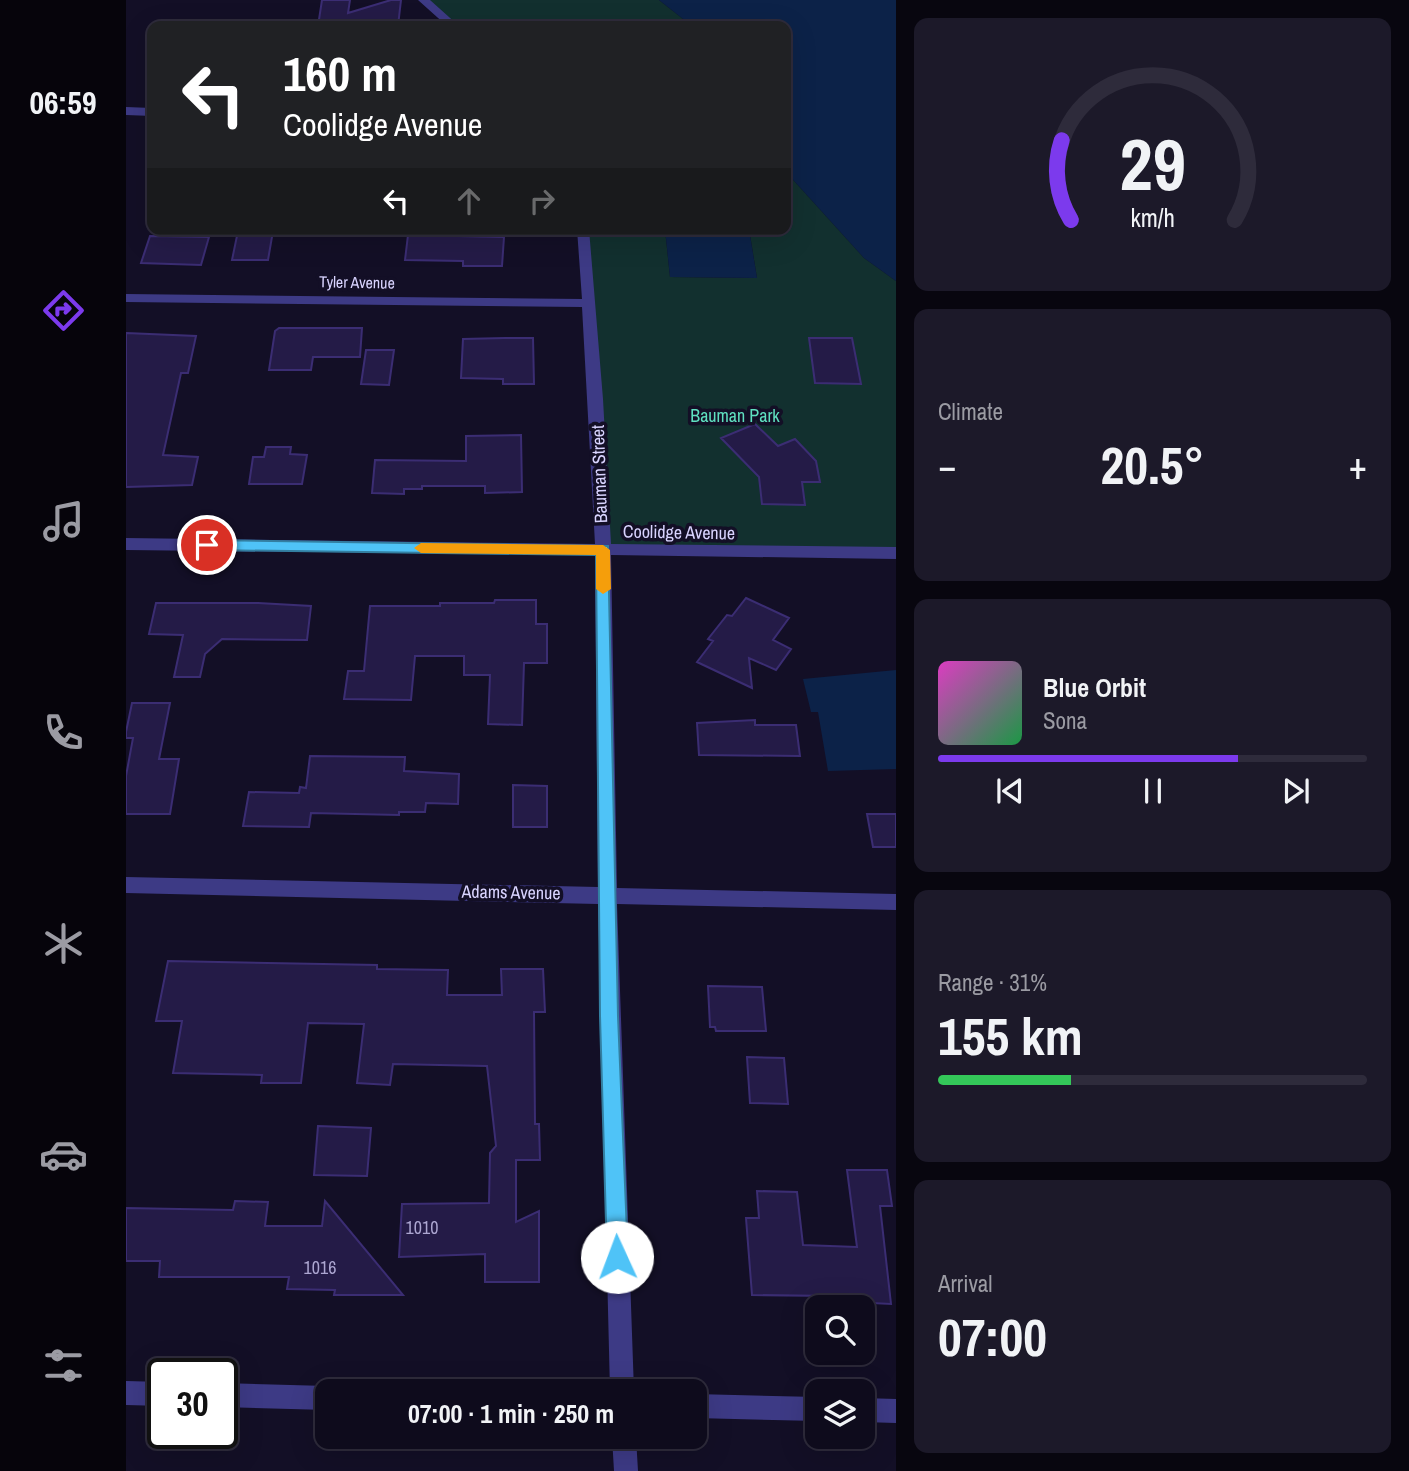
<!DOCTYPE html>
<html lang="en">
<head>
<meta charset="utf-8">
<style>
  :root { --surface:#0e0b1c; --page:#1c1929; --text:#f1f3f6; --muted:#9b9ba3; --line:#2e2b3b; --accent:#7c3aed }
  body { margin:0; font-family:"Archivo Narrow",sans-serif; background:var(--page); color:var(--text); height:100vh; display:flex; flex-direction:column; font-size:26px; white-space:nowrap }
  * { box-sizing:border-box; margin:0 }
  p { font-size:23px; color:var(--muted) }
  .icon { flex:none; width:38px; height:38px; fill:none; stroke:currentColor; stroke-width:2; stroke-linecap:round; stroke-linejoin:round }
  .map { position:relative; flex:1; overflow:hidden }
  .details { display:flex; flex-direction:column; gap:18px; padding:18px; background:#08060f; width:513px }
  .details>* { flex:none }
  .banner { position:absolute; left:21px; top:21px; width:644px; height:214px; border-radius:14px; box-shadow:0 7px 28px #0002,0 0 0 2px var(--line); background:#202124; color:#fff; overflow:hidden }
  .fabs { position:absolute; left:679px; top:1295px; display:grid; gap:14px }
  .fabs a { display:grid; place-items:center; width:70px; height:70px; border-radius:14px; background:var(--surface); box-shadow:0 7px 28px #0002,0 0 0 2px var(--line); font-size:35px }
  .speed { position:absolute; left:21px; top:1358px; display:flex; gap:14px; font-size:35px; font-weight:700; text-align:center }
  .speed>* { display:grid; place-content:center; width:91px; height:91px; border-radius:50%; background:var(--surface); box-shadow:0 7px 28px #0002,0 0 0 2px var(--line); line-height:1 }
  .speed .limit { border:4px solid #111; border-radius:10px; background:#fff; color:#111 }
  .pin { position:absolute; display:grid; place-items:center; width:60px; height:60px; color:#fff; margin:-30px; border:4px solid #fff; border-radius:50%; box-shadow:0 2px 7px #0007 }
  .me { position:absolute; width:77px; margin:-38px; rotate:358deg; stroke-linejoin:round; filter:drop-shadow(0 0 5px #0008) }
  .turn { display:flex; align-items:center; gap:24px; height:147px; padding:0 21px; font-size:32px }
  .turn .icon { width:91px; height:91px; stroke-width:2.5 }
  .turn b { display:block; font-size:49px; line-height:60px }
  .lanes { display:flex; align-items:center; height:66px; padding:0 21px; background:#0003; justify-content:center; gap:35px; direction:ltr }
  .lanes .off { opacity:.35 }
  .big { font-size:52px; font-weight:700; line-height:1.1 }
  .details .widget { flex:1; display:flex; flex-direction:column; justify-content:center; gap:10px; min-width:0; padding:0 24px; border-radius:14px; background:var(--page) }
  .details .dial { align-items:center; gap:0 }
  .dial svg { height:182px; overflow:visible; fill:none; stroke:var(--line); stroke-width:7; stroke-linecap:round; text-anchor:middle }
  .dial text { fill:var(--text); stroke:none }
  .song { display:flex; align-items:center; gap:21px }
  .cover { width:84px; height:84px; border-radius:10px; background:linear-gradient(135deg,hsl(310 70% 55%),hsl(140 70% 35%)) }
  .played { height:7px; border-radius:4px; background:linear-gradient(90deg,var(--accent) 70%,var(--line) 70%) }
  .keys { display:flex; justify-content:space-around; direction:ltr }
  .heat { display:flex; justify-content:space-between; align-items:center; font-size:38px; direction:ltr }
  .charge { height:10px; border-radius:5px; background:linear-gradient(90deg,#34c759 31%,var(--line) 0) }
  .trip { position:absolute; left:189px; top:1379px; width:392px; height:70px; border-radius:14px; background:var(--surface); box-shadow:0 7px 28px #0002,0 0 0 2px var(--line); font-weight:700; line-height:70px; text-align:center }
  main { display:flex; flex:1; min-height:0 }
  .tabs { display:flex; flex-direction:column; width:126px; justify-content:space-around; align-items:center; background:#06040b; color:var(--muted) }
  .tabs .icon { width:49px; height:49px }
  .tabs .active { color:var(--accent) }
  .tabs b { font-size:32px; color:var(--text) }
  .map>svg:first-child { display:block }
</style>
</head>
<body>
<main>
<nav class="tabs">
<b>06:59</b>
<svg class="icon active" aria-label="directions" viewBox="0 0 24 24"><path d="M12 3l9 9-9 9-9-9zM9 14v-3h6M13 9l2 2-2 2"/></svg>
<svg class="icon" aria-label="music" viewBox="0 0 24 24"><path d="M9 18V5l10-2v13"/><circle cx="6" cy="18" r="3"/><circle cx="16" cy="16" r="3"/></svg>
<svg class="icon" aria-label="phone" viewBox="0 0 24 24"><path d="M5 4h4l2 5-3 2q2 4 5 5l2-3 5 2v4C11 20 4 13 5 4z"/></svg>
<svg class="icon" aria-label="climate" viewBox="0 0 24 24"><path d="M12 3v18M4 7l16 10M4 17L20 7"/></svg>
<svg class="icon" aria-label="car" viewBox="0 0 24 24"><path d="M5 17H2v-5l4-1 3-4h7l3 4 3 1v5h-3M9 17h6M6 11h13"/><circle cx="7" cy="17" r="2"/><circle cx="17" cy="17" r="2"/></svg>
<svg class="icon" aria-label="filters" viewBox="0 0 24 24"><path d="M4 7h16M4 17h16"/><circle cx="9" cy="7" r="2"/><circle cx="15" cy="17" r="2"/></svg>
</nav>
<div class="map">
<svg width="771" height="1471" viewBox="0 0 771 1471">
  <rect width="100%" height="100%" fill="#130f26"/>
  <path fill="#12302f" d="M297,0h236l33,26h-239z
    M660,172l78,86 32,23v272l-293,-3 -20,-321h82l5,48 87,1 -8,-49h37z"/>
  <path fill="#0c2248" d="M533,0h237v281l-32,-23 -78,-86v-146h-94z
    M539,229h84l8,49 -87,-1z
    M770,670v99l-68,2 -10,-59h-7l-8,-33z"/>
  <path fill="#241b47" stroke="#3b2d73" stroke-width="2" d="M196,0h28l-2,13 43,-13h10l-3,26h-80z
    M112,231h35l-5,29h-36z
    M282,235l96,2 -2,29h-39v-5l-58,-1z
    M24,236l59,1 -8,28 -60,-2z
    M153,328h83l-2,29h-47l-2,13h-42l6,-39z
    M0,333l70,3 -8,37h-7l-18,82 35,2 -6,28 -66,2z
    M379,338h28l1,46h-31v-5l-42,-1 2,-39z
    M683,338h43l9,46 -46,-1z
    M240,350h28l-5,35 -28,-1z
    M629,424l23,22 17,-7 21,22 4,21h-18l3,23 -43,-1 -3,-27 -38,-39z
    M395,435l1,57 -37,1v-7h-63v3h-18v5l-32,-1 3,-33 91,1v-25z
    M140,447h25l-1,7 17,1 -5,29h-53l4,-27h11z
    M620,598l43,20 -16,22 18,9 -15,21 -27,-12 3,30 -55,-26 16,-21 -5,-2 19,-24 5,1z
    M369,600h41v24h11v39h-23l-2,62 -34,-1 2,-49h-26v-19h-49l-4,44 -67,-1 4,-28h16l6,-65h70v-3h54z
    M30,603h102l53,3 -4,34 -85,-1 -17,15 -5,23h-26l9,-42 -34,-1z
    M6,703h38l-11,56h20l-9,55h-44v-38l7,-38h-7v-6z
    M629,720v5h41l4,31 -101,-1 -2,-32z
    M184,756l95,1 -1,14 55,3 -1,30 -32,-1 -1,9h-26v3l-88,-2 -2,14 -66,-1 6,-34 50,1 1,-6 6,1z
    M387,785l34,1v41h-34z
    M741,814h29v33h-23z
    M42,961l209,4v4l71,1 -1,25h55l-1,-26h42l2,43h-11l1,112h4l1,36h-24v62l23,-11v71h-54v-28l-86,3 3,-53 87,-1 1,-50 6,-7 -9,-80 -94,-2 -3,21 -33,-2 7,-59 -56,-1 -7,60h-40l1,-8 -89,-2 9,-52h-26z
    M582,986l54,1 4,44h-50l-1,-4h-5z
    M621,1057l37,1 4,46 -38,-1z
    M192,1126l53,2 -4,48 -53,-1z
    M721,1170h40l5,36h-12l11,98 -59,-3v-5l-80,-1 -6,-77h13l-2,-27 40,1 6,53 54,2z
    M109,1201l33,1 -3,24h57l3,-25 78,94h-69l1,-5 -48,-1 2,-12h-130l1,-16h-34v-53l107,2z"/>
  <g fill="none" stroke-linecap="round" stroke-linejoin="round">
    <path fill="#3d3a85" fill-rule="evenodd" d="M292,0h12l29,26h-12z
      M0,107l26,1v8l-26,-1z
      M451,229h12l14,170 8,145 286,3v12l-286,-4 6,333 280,6v16l-280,-6 17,487h-24l-12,-487 -472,-11v-16l472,10 -3,-332 -469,-5v-12l469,6 -13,-237 -456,-5v-8l456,5z
      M0,1381l37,1v24l-37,-1z
      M96,1383l105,3 9,5h-9v19l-105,-3z
      M569,1394l122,3v24l-122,-3z
      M737,1398l34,1v24l-34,-1z
      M486,1437h24l2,34h-24z"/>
  </g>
  <path fill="#4fc3f7" stroke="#337fa1" stroke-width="2" d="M81,540l401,6 10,470 10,241 -3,8 -8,2 -7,-2 -3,-8 -7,-241 -4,-461 -389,-5 -7,-5z"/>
  <path fill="#f59e0b" d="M295,543l182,2 7,5 1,39 -8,5 -7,-5v-34l-175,-2 -7,-5z"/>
  <g text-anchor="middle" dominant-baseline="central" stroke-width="7" stroke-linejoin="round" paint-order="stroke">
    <g font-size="16" fill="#d9d4ff" stroke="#130f26">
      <text transform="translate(231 282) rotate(1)">Tyler Avenue</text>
    </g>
    <g font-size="18" fill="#5fe0c0" stroke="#130f26">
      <text x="609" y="415">Bauman Park</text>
    </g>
    <g font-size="18" fill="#d9d4ff" stroke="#130f26">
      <text transform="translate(473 474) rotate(-92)">Bauman Street</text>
      <text transform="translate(553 532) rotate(1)">Coolidge Avenue</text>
      <text transform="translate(385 892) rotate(1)">Adams Avenue</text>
    </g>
    <g font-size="18" fill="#aca6d1">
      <text x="296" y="1227">1010</text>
      <text x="194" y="1267">1016</text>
    </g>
  </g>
</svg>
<div class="fabs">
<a><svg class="icon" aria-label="search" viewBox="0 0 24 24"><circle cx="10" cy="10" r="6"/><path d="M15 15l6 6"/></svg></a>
<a><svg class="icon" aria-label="layers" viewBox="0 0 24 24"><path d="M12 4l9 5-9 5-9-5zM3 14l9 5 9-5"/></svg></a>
</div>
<div class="speed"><div class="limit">30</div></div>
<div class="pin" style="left:81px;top:545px;background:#d93025"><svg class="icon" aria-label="arrive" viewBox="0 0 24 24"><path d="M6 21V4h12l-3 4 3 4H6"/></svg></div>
<svg class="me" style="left:491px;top:1257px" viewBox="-20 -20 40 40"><circle r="19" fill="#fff"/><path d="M0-13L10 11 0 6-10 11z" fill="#4fc3f7"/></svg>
<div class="trip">07:00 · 1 min · 250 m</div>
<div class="banner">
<div class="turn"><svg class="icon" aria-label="left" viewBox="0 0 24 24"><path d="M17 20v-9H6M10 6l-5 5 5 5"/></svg><div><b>160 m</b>Coolidge Avenue</div></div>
<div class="lanes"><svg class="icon" aria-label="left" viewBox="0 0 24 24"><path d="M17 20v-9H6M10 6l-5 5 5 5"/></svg><svg class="icon off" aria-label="ahead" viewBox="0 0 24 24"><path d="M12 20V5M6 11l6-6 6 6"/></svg><svg class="icon off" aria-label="right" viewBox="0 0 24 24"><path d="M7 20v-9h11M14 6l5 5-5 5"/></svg></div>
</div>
</div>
<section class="details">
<div class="widget dial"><svg viewBox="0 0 100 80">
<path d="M14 69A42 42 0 1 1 86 69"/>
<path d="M14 69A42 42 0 0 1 10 34" stroke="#7c3aed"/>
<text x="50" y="56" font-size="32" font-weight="700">29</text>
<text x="50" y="72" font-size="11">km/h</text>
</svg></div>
<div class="widget"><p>Climate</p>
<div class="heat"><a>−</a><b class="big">20.5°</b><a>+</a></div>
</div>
<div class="widget">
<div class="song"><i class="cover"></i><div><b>Blue Orbit</b><p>Sona</p></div></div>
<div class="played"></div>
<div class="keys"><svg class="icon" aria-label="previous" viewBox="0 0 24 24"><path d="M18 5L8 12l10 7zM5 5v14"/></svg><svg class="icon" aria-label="pause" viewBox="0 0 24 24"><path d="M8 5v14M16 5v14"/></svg><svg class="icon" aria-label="next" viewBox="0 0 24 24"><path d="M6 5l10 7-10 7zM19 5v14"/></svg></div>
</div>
<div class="widget"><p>Range · 31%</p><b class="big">155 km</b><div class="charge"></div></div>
<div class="widget"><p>Arrival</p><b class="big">07:00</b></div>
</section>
</main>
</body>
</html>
